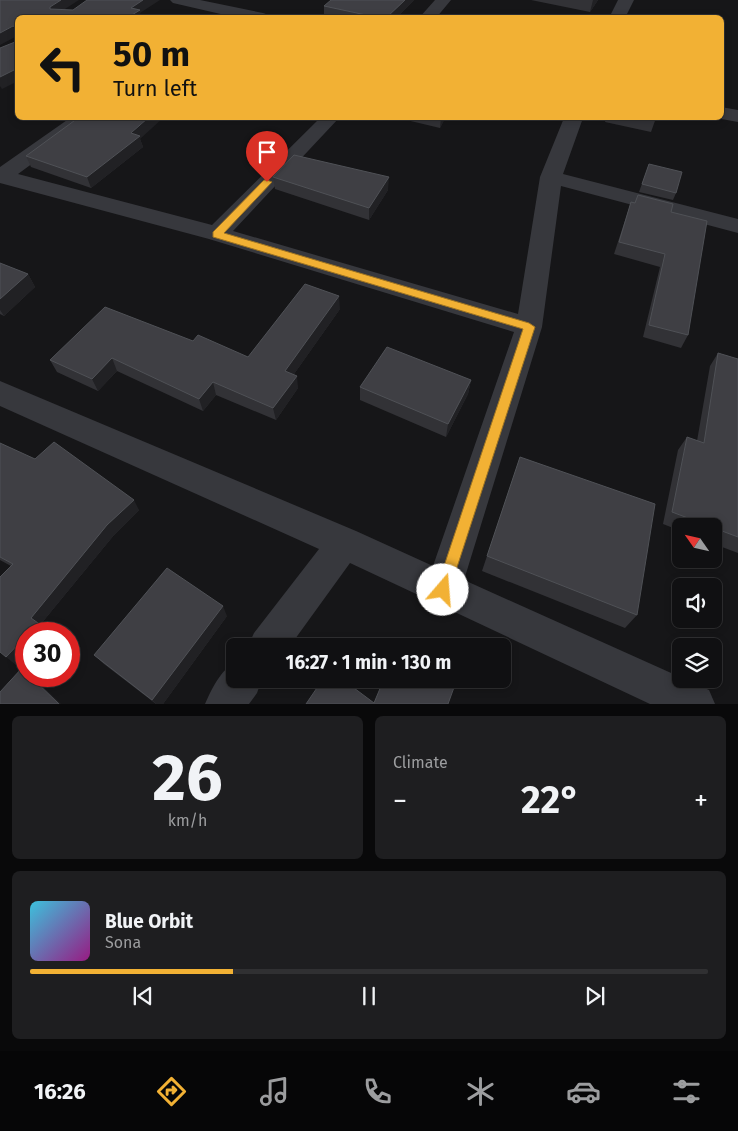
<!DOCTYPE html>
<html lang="en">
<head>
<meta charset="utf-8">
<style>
  :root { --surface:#101012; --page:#1e1e20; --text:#f1f3f6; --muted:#9c9d9f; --line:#303032; --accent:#f2b134 }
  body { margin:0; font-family:"Fira Sans",sans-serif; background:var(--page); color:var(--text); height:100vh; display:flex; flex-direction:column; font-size:19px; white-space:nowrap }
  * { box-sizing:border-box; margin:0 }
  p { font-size:16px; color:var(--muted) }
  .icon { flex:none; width:28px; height:28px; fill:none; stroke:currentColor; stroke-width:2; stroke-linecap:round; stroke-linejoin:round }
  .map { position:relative; height:704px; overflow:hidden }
  .side { display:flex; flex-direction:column; gap:12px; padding:12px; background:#09090a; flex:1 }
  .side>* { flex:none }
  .banner { position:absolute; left:15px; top:15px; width:709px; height:105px; border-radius:8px; box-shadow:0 2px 8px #0003,0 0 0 1px var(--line); background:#f2b134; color:#111; overflow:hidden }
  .needle { width:32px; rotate:304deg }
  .buttons { position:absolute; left:672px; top:518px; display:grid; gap:10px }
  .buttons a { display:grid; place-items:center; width:50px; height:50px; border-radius:8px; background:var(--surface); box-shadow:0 2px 8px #0003,0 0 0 1px var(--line); font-size:25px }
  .speed { position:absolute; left:15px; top:622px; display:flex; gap:10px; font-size:25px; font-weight:700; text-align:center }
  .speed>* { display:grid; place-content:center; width:65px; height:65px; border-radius:50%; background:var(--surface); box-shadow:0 2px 8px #0003,0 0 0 1px var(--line); line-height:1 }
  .speed .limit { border:8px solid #d22; background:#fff; color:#111 }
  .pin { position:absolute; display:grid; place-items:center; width:42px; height:42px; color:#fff; margin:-51px -21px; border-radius:50% 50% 50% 0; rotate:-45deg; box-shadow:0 0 5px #0007 }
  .pin .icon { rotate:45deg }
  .me { position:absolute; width:55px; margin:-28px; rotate:18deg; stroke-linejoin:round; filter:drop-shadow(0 0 4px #0008) }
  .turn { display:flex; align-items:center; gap:18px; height:105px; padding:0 15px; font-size:22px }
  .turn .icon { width:65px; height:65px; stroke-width:2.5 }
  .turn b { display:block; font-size:35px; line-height:42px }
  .big { font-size:38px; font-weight:700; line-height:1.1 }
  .side .widget { flex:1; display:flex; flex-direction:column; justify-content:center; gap:8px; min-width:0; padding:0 18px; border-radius:8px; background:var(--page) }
  .side .dial { align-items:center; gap:0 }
  .dial b { font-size:65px; line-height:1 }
  .song { display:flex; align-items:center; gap:15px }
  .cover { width:60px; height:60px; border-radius:8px; background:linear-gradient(135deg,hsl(190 70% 55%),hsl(310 70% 35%)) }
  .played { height:5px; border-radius:2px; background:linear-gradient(90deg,var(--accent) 30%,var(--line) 30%) }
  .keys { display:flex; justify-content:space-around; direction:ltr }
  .heat { display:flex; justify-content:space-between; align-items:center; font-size:28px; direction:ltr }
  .side .tiles { flex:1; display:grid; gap:12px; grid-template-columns:1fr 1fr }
  .widget:last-child { grid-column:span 2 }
  .trip { position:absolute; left:226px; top:638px; width:285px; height:50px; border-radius:8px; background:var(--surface); box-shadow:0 2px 8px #0003,0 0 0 1px var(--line); font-weight:700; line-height:50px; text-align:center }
  .tabs { display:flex; height:80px; justify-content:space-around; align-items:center; background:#060607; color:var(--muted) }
  .tabs .icon { width:35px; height:35px }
  .tabs .selected { color:var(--accent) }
  .tabs b { font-size:22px; color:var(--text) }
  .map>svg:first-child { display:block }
</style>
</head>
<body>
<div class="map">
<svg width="738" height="704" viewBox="0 0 738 704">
  <rect width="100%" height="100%" fill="#161618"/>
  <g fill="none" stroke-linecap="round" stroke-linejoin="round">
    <path fill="#37383d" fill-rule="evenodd" d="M170,0h30l63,13 6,2 2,3h-33l-65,-15z
      M435,0h16l-15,18h-17z
      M618,0h16l-9,18h-16z
      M721,107l17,3v12l-22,-4h5z
      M70,118h22l-3,4 -71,52 194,51 108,-107h19l-106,113 285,83 22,-137 24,-59h19l-20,56 175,45v14l-177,-47 -19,141 -78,253 245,110 6,14h-65l-206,-97 -14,-4 -1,-3 -79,-37 -60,83h-42l6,-13 65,-84 -319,-143v-25l356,150 77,35 81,-234 -305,-93 -209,-56v-16z
      M235,663v16h27l-5,14 -8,11h-44c6,-14 16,-35 30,-41z"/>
  </g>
  <path fill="#323236" d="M414,0l-18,18h-65l-7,-2v-10z
    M531,0h67l-8,12z
    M398,118h47l-5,10z
    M606,118h50l-5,14 -46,-10z
    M140,139l3,8 -52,41 -60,-21 -5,-11z
    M649,164l27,29 -3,7 -34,-8z
    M273,177l115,13 -19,30 -94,-31z
    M631,202l40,10 17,123 -7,13 -38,-11 17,-70 -46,-13z
    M0,263l28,11 7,13 -31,29 -4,-2z
    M340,309l-46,65 4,14 -22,32 -60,-25 -13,16 -86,-40 -19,20 -41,-19 -7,-12 143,-19 55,16z
    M718,353l20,6v194l-24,-9v-18h-33v5l-18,-7 15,-74 9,-13 10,4 13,-75z
    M471,380l-3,14 -22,43 -86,-37v-13z
    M0,443l139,67 -25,25 -74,90 7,6 -2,3h-19v20l-10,11 -5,-99 -11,-6z
    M520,457l117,158 -12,13 -143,-57z
    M227,616l-64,88h-7l-52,-40 -10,-9z"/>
  <path fill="#212124" d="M61,0h18l-25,16 -4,-7v-2z
    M143,0h17l-20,13 2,5h-15l4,-10z
    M405,0h9l-18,18h-10z
    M593,0h5l-8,12z
    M13,26l4,10 -17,9v-12z
    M18,68v13l-16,8 -2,-3v-9z
    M148,118h15l-23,21 3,8 -52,41 -4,-11z
    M441,118h4l-5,10z
    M389,177l-1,13 -19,30v-12z
    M28,274l7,13 -31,29 -4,-6v-11z
    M339,296l1,13 -53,75 -2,-13z
    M112,358l5,13 -19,20 -6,-12z
    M297,376l1,12 -22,32 -3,-12z
    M471,380l-3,14 -22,43 2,-13z
    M213,382l3,13 -13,16 -4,-12z
    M134,500l5,10 -25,25 -74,90 7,6 -2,3h-17l3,-16 76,-93z
    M223,606l4,10 -64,88h-7l-4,-4z
    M26,636v18l-10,11 -10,-8z
    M30,676h2l29,28h-2z"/>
  <path fill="#3f3f44" stroke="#4f5156" d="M0,0h61l-11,7v2l23,1 14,-10h56l-12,8 9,2 -13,8h-109v50l-18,9v-29l15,-6v-15l-2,-1 -13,7z
    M331,0h74l-19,18h-6l-56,-12z
    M78,118h70l-17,15 9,3 -53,41 -61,-21z
    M642,118h14l-1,2z
    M294,155l95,22 -20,31 -96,-31z
    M649,164l33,8 -6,21 -34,-9z
    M638,195l35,9 -2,8 36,9 -19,114 -39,-10 16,-71 -46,-12 12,-40 4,1z
    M0,263l28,11 -28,25z
    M305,284l34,12 -54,75 12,5 -24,32 -60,-26 -14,17 -87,-41 -20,21 -42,-19 55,-53 88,34 5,-6 50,22z
    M387,347l84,33 -23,44 -88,-37z
    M718,353l20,6v178l-24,-9v-2h-5l-37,-14 15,-75 17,6z
    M54,442l80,58 -27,25 -76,93 7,5 -10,11h-2v2l-20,21 -6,-5v-75l13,-13 -13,-7v-114l35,16z
    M520,457l135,47 -18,111 -150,-59z
    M167,568l56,38 -71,94 -58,-45z
    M400,642l9,4h-11z
    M22,668l4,4v4h4l29,28h-59v-12z
    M323,679h19l32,24 10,-24h73l-9,25h-142z"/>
  <path fill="#f2b134" stroke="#9d7322" d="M264,180h3l5,2 -48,51 305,90 6,4 -87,268 -5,2 -5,-2 -2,-5 87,-261 -310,-92v-5z"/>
</svg>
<div class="buttons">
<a><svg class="needle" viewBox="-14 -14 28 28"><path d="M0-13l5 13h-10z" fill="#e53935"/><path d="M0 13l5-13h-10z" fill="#9c9d9f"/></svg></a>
<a><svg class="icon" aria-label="sound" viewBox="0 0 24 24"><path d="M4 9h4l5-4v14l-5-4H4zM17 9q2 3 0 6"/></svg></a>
<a><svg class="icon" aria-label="layers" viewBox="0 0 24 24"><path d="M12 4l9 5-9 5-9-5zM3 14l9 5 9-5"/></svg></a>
</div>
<div class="speed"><div class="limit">30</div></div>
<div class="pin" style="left:267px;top:182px;background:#d93025"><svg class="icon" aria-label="arrive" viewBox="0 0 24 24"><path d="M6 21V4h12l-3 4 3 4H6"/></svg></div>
<svg class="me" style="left:443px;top:590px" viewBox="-20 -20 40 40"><circle r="19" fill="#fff"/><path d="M0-13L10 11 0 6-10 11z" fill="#f2b134"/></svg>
<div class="trip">16:27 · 1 min · 130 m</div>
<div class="banner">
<div class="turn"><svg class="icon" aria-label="left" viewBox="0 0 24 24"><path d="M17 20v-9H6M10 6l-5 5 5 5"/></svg><div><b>50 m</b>Turn left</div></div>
</div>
</div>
<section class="side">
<div class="tiles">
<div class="widget dial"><b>26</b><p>km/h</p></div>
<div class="widget"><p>Climate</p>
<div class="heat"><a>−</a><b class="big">22°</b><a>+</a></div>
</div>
<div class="widget">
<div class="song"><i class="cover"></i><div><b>Blue Orbit</b><p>Sona</p></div></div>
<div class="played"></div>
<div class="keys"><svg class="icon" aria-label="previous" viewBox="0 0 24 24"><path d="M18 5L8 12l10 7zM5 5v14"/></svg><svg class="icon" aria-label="pause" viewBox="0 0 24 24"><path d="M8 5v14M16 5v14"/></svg><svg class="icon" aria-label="next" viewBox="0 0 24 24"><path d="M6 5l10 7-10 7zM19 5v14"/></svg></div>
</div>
</div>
</section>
<nav class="tabs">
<b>16:26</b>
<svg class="icon selected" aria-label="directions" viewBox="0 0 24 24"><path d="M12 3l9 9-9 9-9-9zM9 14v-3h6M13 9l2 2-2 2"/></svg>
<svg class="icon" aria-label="music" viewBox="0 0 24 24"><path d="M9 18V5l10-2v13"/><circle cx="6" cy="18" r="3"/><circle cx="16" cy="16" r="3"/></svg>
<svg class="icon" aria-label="phone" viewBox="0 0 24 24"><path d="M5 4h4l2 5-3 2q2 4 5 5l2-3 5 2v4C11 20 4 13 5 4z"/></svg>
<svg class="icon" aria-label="climate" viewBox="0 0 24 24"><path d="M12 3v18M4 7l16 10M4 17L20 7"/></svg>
<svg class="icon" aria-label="car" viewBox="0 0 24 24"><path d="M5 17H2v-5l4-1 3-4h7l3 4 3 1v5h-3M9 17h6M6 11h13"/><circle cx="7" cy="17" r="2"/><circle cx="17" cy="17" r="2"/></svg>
<svg class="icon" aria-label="filters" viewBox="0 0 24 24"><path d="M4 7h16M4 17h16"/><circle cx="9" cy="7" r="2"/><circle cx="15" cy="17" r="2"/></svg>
</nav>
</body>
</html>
